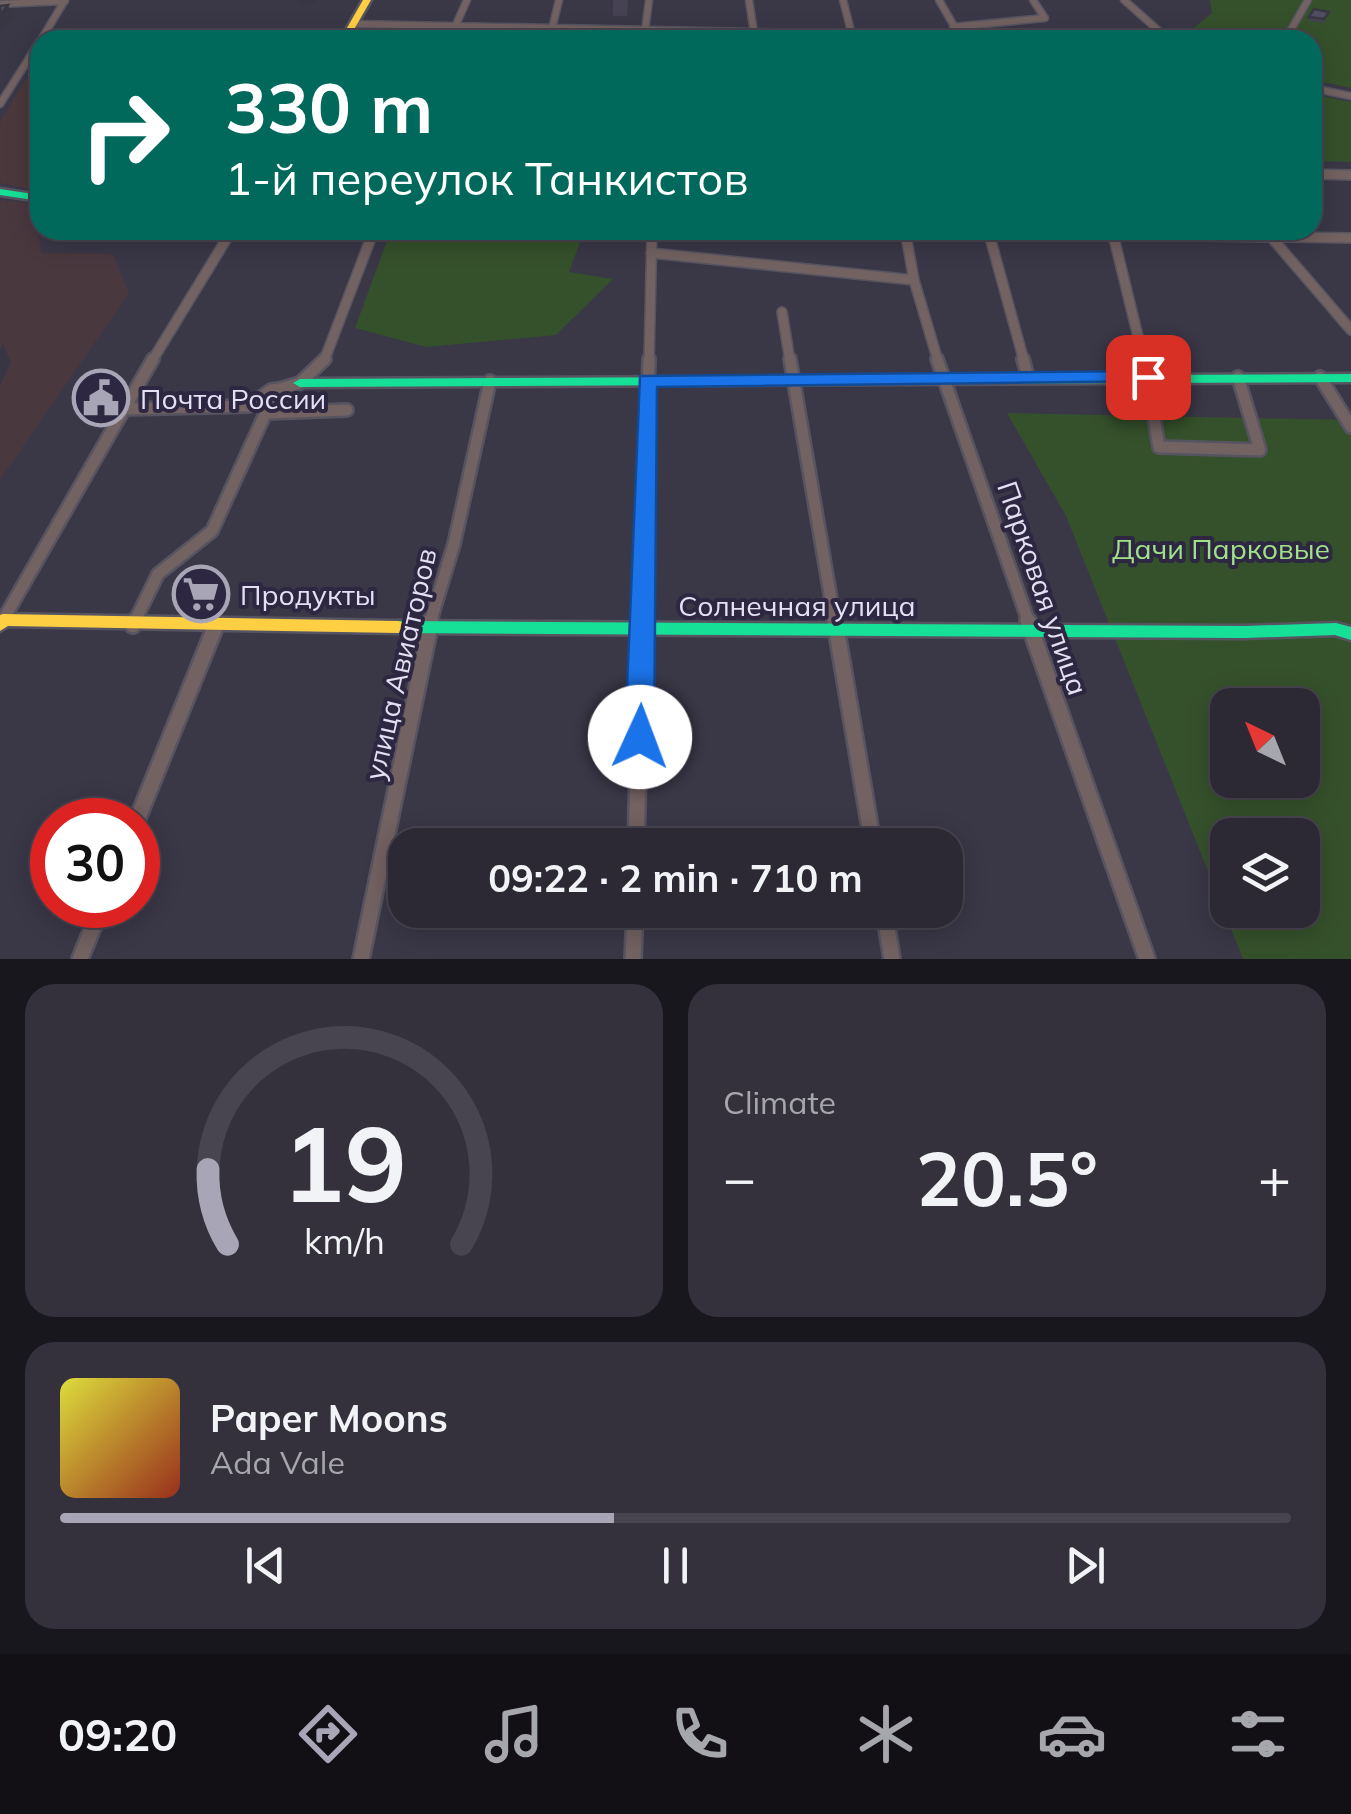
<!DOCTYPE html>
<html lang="en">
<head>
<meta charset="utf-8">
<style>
  :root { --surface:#2c2935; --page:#34313d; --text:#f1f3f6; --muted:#a6a6ad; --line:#484550; --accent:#a8a5b6 }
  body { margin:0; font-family:Mulish,sans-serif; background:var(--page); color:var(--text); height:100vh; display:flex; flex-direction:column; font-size:38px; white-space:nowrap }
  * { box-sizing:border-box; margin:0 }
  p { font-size:32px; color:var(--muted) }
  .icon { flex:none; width:55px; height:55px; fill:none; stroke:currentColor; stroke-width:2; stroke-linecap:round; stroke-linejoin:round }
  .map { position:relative; height:959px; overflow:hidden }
  .panel { display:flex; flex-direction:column; gap:25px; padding:25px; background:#18171d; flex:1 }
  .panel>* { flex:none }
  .top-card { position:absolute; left:30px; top:30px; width:1292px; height:210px; border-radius:30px; box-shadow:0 5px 25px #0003,0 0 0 2px var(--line); background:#00695c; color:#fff; overflow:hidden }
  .needle { width:65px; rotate:317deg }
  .buttons { position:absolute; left:1210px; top:688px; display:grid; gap:20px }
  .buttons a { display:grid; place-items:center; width:110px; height:110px; border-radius:20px; background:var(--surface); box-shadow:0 5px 25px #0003,0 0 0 2px var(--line); font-size:50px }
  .speed { position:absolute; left:30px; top:798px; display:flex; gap:20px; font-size:50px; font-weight:700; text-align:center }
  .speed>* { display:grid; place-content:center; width:130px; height:130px; border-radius:50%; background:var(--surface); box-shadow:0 5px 25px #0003,0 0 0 2px var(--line); line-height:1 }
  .speed .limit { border:15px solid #d22; background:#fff; color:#111 }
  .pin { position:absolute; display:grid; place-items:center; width:85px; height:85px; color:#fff; margin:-42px; border-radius:20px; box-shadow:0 5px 15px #0006 }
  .me { position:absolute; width:110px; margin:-55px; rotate:2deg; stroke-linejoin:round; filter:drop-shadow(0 0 8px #0008) }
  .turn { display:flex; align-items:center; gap:35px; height:210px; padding:0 30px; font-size:45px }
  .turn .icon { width:130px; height:130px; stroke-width:2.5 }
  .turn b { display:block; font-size:70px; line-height:85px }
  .big { font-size:75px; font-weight:700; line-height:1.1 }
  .panel .tile { flex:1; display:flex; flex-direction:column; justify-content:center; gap:15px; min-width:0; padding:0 35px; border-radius:30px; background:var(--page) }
  .panel .dial { align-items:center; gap:0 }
  .dial svg { height:260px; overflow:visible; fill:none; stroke:var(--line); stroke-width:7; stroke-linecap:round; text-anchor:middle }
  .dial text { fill:var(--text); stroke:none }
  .song { display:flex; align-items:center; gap:30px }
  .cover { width:120px; height:120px; border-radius:15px; background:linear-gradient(135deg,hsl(60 70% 55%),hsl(10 70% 35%)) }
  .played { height:10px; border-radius:5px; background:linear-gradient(90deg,var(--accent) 45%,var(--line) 45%) }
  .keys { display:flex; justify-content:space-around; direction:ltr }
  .heat { display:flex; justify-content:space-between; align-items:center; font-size:55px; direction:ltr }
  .panel .tiles { flex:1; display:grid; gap:25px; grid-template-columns:1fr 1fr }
  .tile:last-child { grid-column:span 2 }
  .trip { position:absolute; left:388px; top:828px; width:575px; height:100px; border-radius:30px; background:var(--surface); box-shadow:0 5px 25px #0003,0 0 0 2px var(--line); font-weight:700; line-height:100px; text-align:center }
  .tabs { display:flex; height:160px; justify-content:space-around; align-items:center; background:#121015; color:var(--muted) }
  .tabs .icon { width:70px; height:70px }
  .tabs .active { color:var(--accent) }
  .tabs b { font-size:45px; color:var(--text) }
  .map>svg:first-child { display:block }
</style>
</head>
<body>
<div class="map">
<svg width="1351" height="959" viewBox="0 0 1351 959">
  <rect width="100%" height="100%" fill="#3a3747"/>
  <path fill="#4a383f" d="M0,200l33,3 9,50 71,1 16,39 -129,187z"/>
  <path fill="#4a383c" d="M26,79h14v112l-40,-8v-62z"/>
  <path fill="#35512b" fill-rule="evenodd" d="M1210,0h141v88l-38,-8 -1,-40h-133l33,-27z
    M362,29l416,9 1,2h-423z
    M1312,94l39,8v60l-38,-1z
    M391,230h179l13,4 -14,38 44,7 -57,56 -130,12 -71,-19z
    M1007,413l344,7v539h-108l-177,-443zM1228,705h74v75h-74zM1228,835h74v75h-74z"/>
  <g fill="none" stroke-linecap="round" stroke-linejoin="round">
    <g stroke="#565461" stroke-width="9">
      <path id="street-far3" d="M749,0l5,33
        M843,0l10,39
        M939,0l23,40
        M1124,0l35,31 2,6 -4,3
        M0,4l65,-3
        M354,24l498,10 79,6
        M455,27l12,-27
        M953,27l92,-9 -12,-18
        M552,29l7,-29
        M645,31l4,-31
        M41,40l24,-40
        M1285,40l23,-40
        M1312,88l39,8
        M0,104l40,-63"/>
    </g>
    <g stroke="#565461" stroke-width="12">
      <path id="street-far2" d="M1312,174l39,1
        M781,230l570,8
        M905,230l9,50 24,81
        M988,230l36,131
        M1112,230l32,131
        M1271,237l80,93
        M651,253l263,27
        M782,312l8,49
        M152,361l80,-131
        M324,361l50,-131
        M649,361l3,-131"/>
    </g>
    <g stroke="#565461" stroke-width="16">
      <path id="street-far1" d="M790,359l45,264
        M937,359l92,264
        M1023,359l5,18
        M1144,359l15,88 101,3 -22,-73
        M1320,377l31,50
        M124,409l125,-3 22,-16 8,-1
        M266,413l81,-3
        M3,620l150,-261
        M134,623l24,-49 54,-43 64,-141 24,-7 25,-24
        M430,623l24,-79 36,-163
        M642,623l7,-264"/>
    </g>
    <g stroke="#565461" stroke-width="20">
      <path id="street" d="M835,621l38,224
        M1028,621l119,338
        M133,625l2,-4
        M137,820l79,-195
        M636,845l6,-224
        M884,910l8,49
        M80,959l22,-54
        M361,959l70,-338
        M633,959l2,-49"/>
    </g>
    <g stroke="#565461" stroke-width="5">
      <path id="fast" d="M0,189l40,6v6l-40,-6z
        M1351,374v8l-1051,5 -7,-4 7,-4z
        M398,621l847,5 91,-3 15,4v13l-16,-5 -90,3 -847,-5 -6,-2 -3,-4 3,-4z"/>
    </g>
    <g stroke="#565461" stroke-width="5">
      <path id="slow" d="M363,0h8l-23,40h-8z
        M3,614l395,7 6,2 3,4 -3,4 -6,2 -390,-7 -8,5v-16z"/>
    </g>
    <use href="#street-far3" stroke="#726261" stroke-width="6"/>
    <use href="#street-far2" stroke="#726261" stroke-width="9"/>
    <use href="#street-far1" stroke="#726261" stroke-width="11"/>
    <use href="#street" stroke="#726261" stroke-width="15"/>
    <use href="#fast" fill="#16e098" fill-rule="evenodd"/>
    <use href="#slow" fill="#ffcf43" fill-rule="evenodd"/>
  </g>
  <path fill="#464253" d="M613,0h15l-1,16h-14z
    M1329,12l-6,11 -15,-3 1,-3z
    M40,88v24h-3l-4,-12z"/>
  <path fill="#393643" d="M299,0h15l1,3 -14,3z
    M8,5l5,12 -13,15v-17z
    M3,344l8,19 -11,22v-35z"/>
  <path fill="#514d60" stroke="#393643" stroke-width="2.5" d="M8,5l-8,10v-9z
    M1314,9l15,3 -5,7 -15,-2z
    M40,88v12h-7z"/>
  <path fill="#1a73e8" stroke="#114b97" stroke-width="2.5" d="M1148,371l10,6 -3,4 -498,6 -3,350 -4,8 -10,3 -11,-3 -4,-8 15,-361z"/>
  <defs>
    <g id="civic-ring" transform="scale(2.875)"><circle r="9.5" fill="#2d2742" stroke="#a8a5b6" stroke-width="1.5"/><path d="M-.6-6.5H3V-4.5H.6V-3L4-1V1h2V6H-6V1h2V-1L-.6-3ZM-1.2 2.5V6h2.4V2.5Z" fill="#a8a5b6"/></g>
    <g id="supermarket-ring" transform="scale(2.875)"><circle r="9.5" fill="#2d2742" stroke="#a8a5b6" stroke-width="1.5"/><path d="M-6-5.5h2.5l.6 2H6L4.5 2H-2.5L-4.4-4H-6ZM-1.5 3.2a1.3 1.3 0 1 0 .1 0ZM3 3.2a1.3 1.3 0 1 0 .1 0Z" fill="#a8a5b6"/></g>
  </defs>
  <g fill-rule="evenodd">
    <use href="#civic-ring" x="101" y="398"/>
    <use href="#supermarket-ring" x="201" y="594"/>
  </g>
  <g text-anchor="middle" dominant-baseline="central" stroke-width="8" stroke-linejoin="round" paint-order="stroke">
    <g font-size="28" fill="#e3e0f2" stroke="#2d2742" text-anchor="start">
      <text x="140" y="398">Почта России</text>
      <text x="240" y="594">Продукты</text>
    </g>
    <g font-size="28" fill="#a2e18a" stroke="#2d2742">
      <text x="1221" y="548">Дачи Парковые</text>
    </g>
    <g font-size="28" fill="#e3e0f2" stroke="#2d2742">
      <text transform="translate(1043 588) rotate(71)">Парковая улица</text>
      <text x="797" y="605">Солнечная улица</text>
      <text transform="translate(400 664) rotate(-77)">улица Авиаторов</text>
    </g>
  </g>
</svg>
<div class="buttons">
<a><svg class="needle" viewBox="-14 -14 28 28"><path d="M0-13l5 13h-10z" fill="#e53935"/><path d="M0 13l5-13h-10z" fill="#a6a6ad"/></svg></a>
<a><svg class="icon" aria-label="layers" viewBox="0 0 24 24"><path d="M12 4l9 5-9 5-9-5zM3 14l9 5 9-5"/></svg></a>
</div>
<div class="speed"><div class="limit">30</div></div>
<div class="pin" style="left:1148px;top:377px;background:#d93025"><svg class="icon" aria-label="arrive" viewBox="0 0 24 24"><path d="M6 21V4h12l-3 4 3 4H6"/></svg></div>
<svg class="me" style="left:640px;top:737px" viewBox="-20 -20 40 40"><circle r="19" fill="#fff"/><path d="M0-13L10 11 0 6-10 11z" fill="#1a73e8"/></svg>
<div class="trip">09:22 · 2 min · 710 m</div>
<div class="top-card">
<div class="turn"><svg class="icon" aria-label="right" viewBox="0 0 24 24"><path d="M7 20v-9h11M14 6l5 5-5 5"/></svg><div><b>330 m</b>1-й переулок Танкистов</div></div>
</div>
</div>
<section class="panel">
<div class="tiles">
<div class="tile dial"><svg viewBox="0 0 100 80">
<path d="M14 69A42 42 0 1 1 86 69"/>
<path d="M14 69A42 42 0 0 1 8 46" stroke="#a8a5b6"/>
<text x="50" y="56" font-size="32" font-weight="700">19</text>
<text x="50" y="72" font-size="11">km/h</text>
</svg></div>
<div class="tile"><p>Climate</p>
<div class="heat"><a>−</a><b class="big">20.5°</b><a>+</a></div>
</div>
<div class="tile">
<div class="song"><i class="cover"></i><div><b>Paper Moons</b><p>Ada Vale</p></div></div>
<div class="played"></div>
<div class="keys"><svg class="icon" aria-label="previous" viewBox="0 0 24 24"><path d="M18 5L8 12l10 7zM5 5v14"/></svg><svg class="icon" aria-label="pause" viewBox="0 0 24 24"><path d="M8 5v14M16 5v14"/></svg><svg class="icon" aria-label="next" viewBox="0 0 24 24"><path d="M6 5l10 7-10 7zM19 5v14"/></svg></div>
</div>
</div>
</section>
<nav class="tabs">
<b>09:20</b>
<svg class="icon active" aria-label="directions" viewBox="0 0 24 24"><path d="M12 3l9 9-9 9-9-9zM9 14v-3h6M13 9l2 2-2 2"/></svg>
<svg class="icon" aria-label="music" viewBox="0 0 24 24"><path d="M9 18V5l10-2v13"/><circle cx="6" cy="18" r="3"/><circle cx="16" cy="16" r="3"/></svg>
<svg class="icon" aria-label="phone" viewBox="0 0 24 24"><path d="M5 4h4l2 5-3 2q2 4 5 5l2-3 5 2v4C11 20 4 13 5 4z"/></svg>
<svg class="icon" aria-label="climate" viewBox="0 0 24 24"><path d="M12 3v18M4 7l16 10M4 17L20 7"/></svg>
<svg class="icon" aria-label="car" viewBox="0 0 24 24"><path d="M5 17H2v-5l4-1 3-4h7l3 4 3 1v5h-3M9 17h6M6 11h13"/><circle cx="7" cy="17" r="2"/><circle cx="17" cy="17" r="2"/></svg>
<svg class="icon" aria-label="filters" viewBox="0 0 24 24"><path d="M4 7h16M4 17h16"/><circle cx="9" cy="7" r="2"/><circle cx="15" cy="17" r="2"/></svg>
</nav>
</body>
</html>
